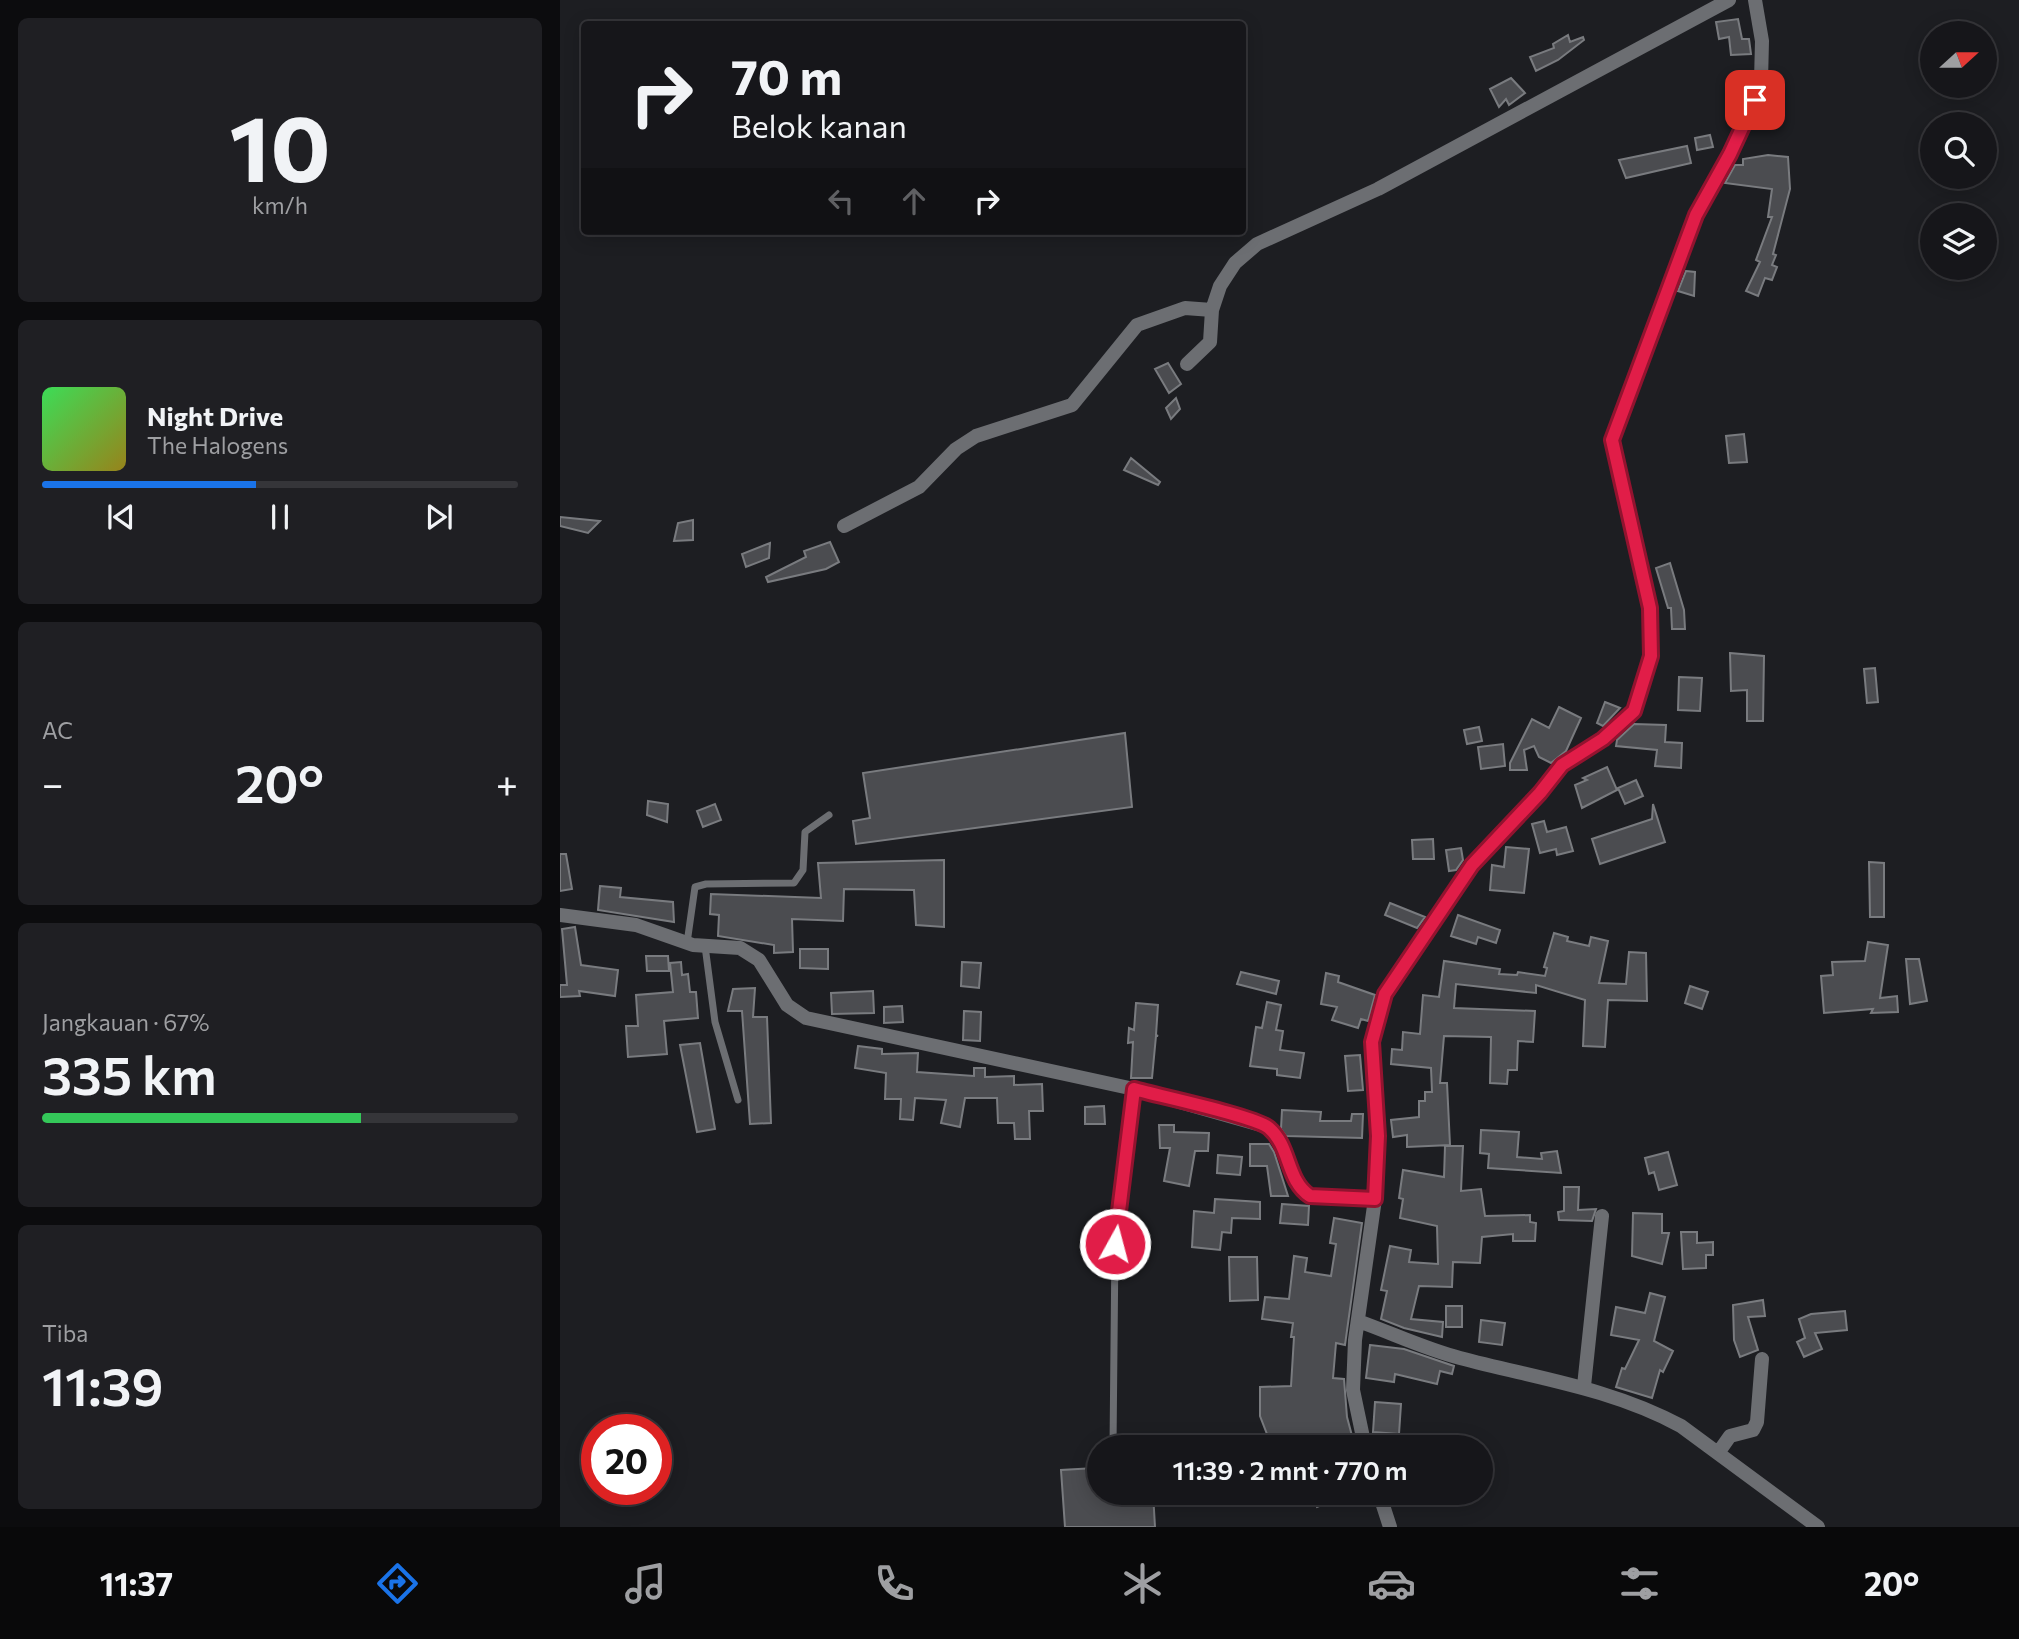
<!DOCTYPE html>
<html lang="id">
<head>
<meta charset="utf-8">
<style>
  :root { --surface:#16161a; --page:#1f1f23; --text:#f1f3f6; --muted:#9e9fa2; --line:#353539; --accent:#1a73e8 }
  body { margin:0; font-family:Commissioner,sans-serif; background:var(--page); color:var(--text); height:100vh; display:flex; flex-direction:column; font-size:26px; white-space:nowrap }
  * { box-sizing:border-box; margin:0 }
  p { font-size:23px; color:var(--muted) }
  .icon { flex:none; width:38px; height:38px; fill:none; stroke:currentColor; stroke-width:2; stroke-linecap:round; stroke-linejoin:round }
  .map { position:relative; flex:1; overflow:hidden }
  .drawer { display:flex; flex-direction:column; gap:18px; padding:18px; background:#0c0c0e; width:560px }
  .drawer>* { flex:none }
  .guide { position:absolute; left:21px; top:21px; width:665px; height:214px; border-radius:7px; box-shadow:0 4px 18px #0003,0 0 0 2px var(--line); background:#16161a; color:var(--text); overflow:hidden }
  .needle { width:46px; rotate:69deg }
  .controls { position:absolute; left:1360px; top:21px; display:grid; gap:14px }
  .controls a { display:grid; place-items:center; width:77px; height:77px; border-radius:50%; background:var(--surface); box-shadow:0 4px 18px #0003,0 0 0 2px var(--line); font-size:35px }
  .speed { position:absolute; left:21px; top:1414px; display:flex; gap:14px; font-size:35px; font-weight:700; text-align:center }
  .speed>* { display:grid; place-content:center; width:91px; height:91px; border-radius:50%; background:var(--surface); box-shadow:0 4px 18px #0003,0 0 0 2px var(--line); line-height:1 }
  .speed .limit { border:10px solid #d22; background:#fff; color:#111 }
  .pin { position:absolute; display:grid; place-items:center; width:60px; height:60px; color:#fff; margin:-30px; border-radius:14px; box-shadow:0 4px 10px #0006 }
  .me { position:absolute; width:77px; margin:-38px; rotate:7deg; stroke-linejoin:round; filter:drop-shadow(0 0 5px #0008) }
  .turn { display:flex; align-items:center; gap:24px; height:147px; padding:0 35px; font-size:32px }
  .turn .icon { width:91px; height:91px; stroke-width:2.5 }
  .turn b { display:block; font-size:49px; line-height:60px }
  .lanes { display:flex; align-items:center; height:66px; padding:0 35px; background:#0003; justify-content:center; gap:35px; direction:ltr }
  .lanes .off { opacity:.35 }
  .big { font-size:52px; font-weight:600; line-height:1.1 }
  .drawer .card { flex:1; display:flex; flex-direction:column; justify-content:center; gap:10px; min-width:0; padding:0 24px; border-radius:10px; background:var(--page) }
  .drawer .dial { align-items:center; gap:0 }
  .dial b { font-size:91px; line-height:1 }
  .song { display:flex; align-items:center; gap:21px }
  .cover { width:84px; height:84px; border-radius:10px; background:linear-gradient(135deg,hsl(130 70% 55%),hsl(50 70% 35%)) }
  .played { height:7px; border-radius:4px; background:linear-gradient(90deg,var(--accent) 45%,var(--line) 45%) }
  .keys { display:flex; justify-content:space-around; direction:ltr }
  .heat { display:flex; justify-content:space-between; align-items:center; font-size:38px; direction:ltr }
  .charge { height:10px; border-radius:5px; background:linear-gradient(90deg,#34c759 67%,var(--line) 0) }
  .trip { position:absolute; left:527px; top:1435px; width:406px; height:70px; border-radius:35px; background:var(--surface); box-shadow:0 4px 18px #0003,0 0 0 2px var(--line); font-weight:600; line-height:70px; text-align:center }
  .menu { display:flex; height:112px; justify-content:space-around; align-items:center; background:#09090a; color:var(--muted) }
  .menu .icon { width:49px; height:49px }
  .menu .current { color:var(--accent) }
  .menu b { font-size:32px; color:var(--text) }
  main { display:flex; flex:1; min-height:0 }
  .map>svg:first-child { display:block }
</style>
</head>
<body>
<main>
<section class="drawer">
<div class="card dial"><b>10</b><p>km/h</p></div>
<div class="card">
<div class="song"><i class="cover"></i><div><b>Night Drive</b><p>The Halogens</p></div></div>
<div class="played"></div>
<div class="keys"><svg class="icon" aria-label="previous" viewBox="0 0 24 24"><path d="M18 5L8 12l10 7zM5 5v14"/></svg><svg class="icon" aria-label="pause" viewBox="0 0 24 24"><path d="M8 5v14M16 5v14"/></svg><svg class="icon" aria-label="next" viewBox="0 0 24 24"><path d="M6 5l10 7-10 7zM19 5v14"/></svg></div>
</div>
<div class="card"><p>AC</p>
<div class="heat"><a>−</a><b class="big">20°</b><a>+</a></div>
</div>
<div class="card"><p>Jangkauan · 67%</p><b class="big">335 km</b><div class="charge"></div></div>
<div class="card"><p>Tiba</p><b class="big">11:39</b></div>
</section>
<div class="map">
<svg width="1459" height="1527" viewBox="0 0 1459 1527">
  <rect width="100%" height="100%" fill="#1d1e22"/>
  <path fill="#4b4c50" stroke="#797b7f" stroke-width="2" d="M1178,19l4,20h7l2,15 -20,1 -2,-18 -10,2 -3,-17z
    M1008,35l2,7 13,-5 1,3 -26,20 -22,11 -6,-14 24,-9 -1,-4z
    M951,78l14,15 -16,12 -3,-6 -7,8 -9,-18z
    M1150,135l3,12 -16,3 -2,-12z
    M1127,146l4,17 -65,15 -7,-18z
    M1208,155l20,2 2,32 -17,65 3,1 -4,10 5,2 -5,13 -7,-2 -7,18 -12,-5 14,-29 -4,-2 16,-43h-4l4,-28 -47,-6 10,-18h8v-6z
    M1126,271l9,1 -1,24 -16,-5z
    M608,363l13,21 -12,9 -14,-24z
    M616,398l4,11 -9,10 -5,-11z
    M1184,434l3,28 -18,1 -3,-27z
    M571,458l29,24 -2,3 -34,-15z
    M0,517l40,4 -12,12 -28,-7z
    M133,520v20l-19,1 4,-18z
    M270,542l9,20 -13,7 -58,13 -2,-5 40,-20 -2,-6z
    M210,543l-1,15 -23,9 -4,-13z
    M1110,563l14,47 1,19h-13l-1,-21h-3l-12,-40z
    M1170,653l34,3 -1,65h-16v-31l-16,1z
    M1315,668l3,34 -11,1 -3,-34z
    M1119,677l23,1 -2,33 -22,-1z
    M1045,702l15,6 -17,18 -6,-3z
    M999,707l22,11 -15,33 -15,12 -12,-6 -5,-11 -10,4 3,20h-17v-7l22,-44 17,9z
    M1074,724l32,1 -1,17 17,1 -1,25 -26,-2 2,-16 -41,-4 1,-6z
    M919,727l3,14 -15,3 -3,-14z
    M565,733l7,74 -276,37 -3,-23 17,-3 -7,-45z
    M943,744l2,22 -24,3 -3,-22z
    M1047,767l10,23 -35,18 -7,-23 12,-5 -4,-2z
    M1076,780l7,16 -18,8 -7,-16z
    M88,801l20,3 -1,18 -20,-7z
    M155,804l6,16 -18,7 -6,-16z
    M1093,804l12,38 -65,22 -8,-25 60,-20z
    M984,821l3,11 19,-5 7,24 -16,4 -1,-6 -16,4 -8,-29z
    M873,839l1,20h-21l-1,-19z
    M946,847l23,2 -5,44 -34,-3 2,-25 12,2z
    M901,848l2,12 -7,10 -7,1 -3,-21z
    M0,854h6l6,35 -12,2z
    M384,860v67l-28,-2 -2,-35 -70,-1 -1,32 -51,-2 1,33 -19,1v-8l-56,-9 1,-21 -9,-1 1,-20 110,4 -3,-35z
    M1309,862l15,1v54h-14z
    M40,886l21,2 -1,9 53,5 1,20 -76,-12z
    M830,903l35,14 -8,11 -32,-13z
    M898,915l42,15 -4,13 -18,-6 -2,7 -25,-8z
    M15,927l6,38 37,5 -3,26 -36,-5 1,5 -20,1v-12h7l-5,-56z
    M994,933l14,4 -1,4 22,5 2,-9 17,4 -9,42 27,1 3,-32 17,1 1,48 -39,-1 -3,47 -22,-1 2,-46 -49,-15v8l-80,-9 -2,24 81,3 -2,31 -15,-1 -1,29h-9l-1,14 -17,-1 1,-46 -47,-1 -4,47h7l3,62 -43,2v-12l-14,2 -2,-17 28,-3v-16h6v-9h7l-1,-24 -40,-4 1,-15 10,1 1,-18 17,2 3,-39 16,2 5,-36 56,8 -1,5 18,1 1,-3 27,4 2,-8 -3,-1z
    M1308,942l20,3 -8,53 17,-2 1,16 -27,1 2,-4 -49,4 -3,-37 12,-1 -1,-13 33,-1z
    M240,949h28v20l-28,-1z
    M86,956h22l1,15h-22z
    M1346,959h13l8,42 -17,3z
    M121,962l1,13 6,-1 2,18h6l2,26 -34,3 3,33 -39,3 -2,-31h12l-2,-31 37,-3 -3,-29z
    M402,962l19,1 -2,25 -18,-2z
    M681,972l38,9 -3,13 -39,-10z
    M766,973l13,3 -1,6 37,13 -7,26 -7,-2 -3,9 -26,-8 5,-13 -16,-3z
    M1130,986l18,6 -6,17 -17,-6z
    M195,988l-2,29h14l4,106 -21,1 -8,-113h-14l5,-22z
    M313,991l1,22 -42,1 -1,-21z
    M707,1002l14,3 -5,25 7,1 -3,19 24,3 -4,25 -23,-3v-6l-27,-3 6,-39 6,1z
    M576,1003l22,2 -2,30 2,1h-2l-4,42h-21l2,-36 -5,1 1,-15 5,2z
    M342,1006l1,16 -19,1v-16z
    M404,1011l17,1 -1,29 -17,-1z
    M140,1043l15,86 -18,3 -17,-87z
    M298,1046l24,3v5l36,-1 -1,19 57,4v-8h11v9l29,-1v9l28,-1 1,27h-14l1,28h-15l-1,-16h-16l-1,-25h-32l-5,29 -19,-4 5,-23 -31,-2 -2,22 -13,-1 1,-20h-16l1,-26 -31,-5z
    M800,1055l3,35 -15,1 -3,-35z
    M544,1106l1,18h-20v-17z
    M722,1110l39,2 -1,9h31l1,-7h11l-1,24 -76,-2 -5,-7z
    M599,1125h15v7l35,1 -1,18h-13l-6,35 -25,-5 6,-33h-10z
    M921,1130l38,2 -2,25 25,2 -1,-6 16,-2 4,22 -73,-5 1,-14 -9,-1z
    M690,1144h19l5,8 14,44h-17l-4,-30h-17z
    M885,1146h18l-2,45 20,-2 4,27 45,-1v7l6,1 -1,18h-22v-7l-31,3 -2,26 -27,-1 -1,25 -33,-1 -8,33 32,3 -1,15 -38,-9 -23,-9 6,-28 -6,-1 9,-44 21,4 -2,12 29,2 -1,-38 -37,-8 3,-19 -4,-1 4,-28 41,7z
    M1108,1152l9,33 -18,5 -5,-18 -5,2 -4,-16z
    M658,1155l24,2 -2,18 -23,-2z
    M1004,1187h15l-1,23 18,-1 -4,12 -33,-1 -1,-8 6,-1z
    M655,1199l45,3v17l-28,-1 -1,15 -9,-1 -2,18 -28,-3 2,-36 20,2z
    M722,1204l27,2 -1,19 -28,-2z
    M1073,1213l29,1v19h7l-7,31 -30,-8z
    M774,1218l28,5 -17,122 -9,-2 -3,35 11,1 3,38 8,30h-51l-3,-11 -29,11 -12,-31v-29l31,-1 3,-49h-3l2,-14 -31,-4 3,-22 24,2 5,-43 13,2 -2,14 26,4 5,-32 -6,-1z
    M1121,1232h16v11l16,-1v13h-7v13l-23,1z
    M669,1257h28l1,43 -28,1z
    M1090,1293l15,4 -11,44 19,10 -10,21 -3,-2 -8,28 -36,-11 6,-19 3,1 14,-29 -28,-5 5,-28 29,6z
    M1203,1300l2,16 -17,1 10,33 -18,7 -6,-17 -1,-35z
    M886,1306h16v21h-16z
    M1285,1311l2,19 -32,3 7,16 -18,8 -7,-15 8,-4 -6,-19 12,-5z
    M921,1320l24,3 -3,22 -23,-3z
    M810,1345l34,4 50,17 -2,8 -12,-3 -3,13 -42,-10 -1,8 -28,-4z
    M815,1402l26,2 -2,30 -26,-2z
    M535,1468l1,25h57l2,34h-90l-4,-57z
    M759,1493h33l-35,14 -5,-11z"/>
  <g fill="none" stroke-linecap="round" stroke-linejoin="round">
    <path stroke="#6c6e72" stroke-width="7" d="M127,943l8,-56 11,-3 88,-1 9,-13 2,-38 24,-17
      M145,946l10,76 23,78
      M553,1447l2,-203 19,-155"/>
    <path stroke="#6c6e72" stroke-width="14" d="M627,364l23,-22 2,-32 8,-24 15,-23 22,-19 121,-55 351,-189
      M284,526l75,-39 37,-38 20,-13 96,-31 65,-80 48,-17 27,2
      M0,915l76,10 57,20 47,3 19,12 28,45 19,13 328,71 134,38 15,20 12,35 15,14 65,3 -20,141 -2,50 12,57
      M815,1199l3,-63 -6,-93 13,-49 86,-129 69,-72 22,-28 41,-26 31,-28 17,-55 -1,-48 -38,-168 84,-225 34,-61 25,-54 6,-19 1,-40 -7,-41
      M798,1321c34,12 67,28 102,37 75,20 151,30 221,68l137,101
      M1024,1386l18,-170
      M1158,1453l12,-17 23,-6 4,-8 5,-63
      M819,1493l11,34"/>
  </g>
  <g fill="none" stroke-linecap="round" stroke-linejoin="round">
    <g stroke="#92132f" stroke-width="18">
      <path id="route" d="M555,1244l19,-155c24,7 121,27 135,39 22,19 17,52 41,68l65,3 3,-63 -6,-94 13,-48 87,-129 68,-72 22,-28 41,-26 31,-28 17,-55 -1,-48 -38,-168 84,-225 34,-61 25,-54"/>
    </g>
    <use href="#route" stroke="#e11d48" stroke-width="12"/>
  </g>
</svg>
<div class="controls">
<a><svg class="needle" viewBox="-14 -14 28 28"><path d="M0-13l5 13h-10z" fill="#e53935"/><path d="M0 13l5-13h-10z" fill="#9e9fa2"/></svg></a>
<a><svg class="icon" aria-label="search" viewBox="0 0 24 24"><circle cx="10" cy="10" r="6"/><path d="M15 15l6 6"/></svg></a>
<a><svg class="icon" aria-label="layers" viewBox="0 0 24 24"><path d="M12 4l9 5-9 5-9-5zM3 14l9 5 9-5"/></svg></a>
</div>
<div class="speed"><div class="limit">20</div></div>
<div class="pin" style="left:1195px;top:100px;background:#d93025"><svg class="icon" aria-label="arrive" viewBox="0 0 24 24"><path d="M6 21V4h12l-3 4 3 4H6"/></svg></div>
<svg class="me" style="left:555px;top:1244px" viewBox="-20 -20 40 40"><circle r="17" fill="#e11d48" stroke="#fff" stroke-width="3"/><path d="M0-11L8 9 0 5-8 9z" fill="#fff"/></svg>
<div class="trip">11:39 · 2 mnt · 770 m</div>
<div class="guide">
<div class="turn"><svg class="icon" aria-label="right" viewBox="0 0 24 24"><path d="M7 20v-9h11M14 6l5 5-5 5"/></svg><div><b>70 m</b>Belok kanan</div></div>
<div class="lanes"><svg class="icon off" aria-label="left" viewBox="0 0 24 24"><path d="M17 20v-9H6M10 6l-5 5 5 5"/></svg><svg class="icon off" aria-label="ahead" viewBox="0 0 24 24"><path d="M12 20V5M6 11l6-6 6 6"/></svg><svg class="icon" aria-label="right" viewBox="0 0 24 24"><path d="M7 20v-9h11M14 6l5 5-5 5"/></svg></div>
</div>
</div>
</main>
<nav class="menu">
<b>11:37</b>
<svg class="icon current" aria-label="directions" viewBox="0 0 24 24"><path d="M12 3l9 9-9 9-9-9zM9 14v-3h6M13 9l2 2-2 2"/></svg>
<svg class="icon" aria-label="music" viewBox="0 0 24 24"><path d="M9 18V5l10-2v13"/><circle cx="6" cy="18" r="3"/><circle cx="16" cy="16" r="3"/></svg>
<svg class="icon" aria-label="phone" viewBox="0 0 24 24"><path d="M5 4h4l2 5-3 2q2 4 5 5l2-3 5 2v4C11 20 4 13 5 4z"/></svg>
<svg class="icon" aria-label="climate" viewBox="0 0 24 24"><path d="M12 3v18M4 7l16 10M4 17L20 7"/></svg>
<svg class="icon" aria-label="car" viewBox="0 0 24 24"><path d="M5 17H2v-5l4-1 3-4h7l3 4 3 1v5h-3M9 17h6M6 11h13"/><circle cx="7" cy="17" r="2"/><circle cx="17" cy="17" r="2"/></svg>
<svg class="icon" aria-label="filters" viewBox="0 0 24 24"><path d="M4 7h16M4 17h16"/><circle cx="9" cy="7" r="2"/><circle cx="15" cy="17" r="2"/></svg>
<b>20°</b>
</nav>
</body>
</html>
